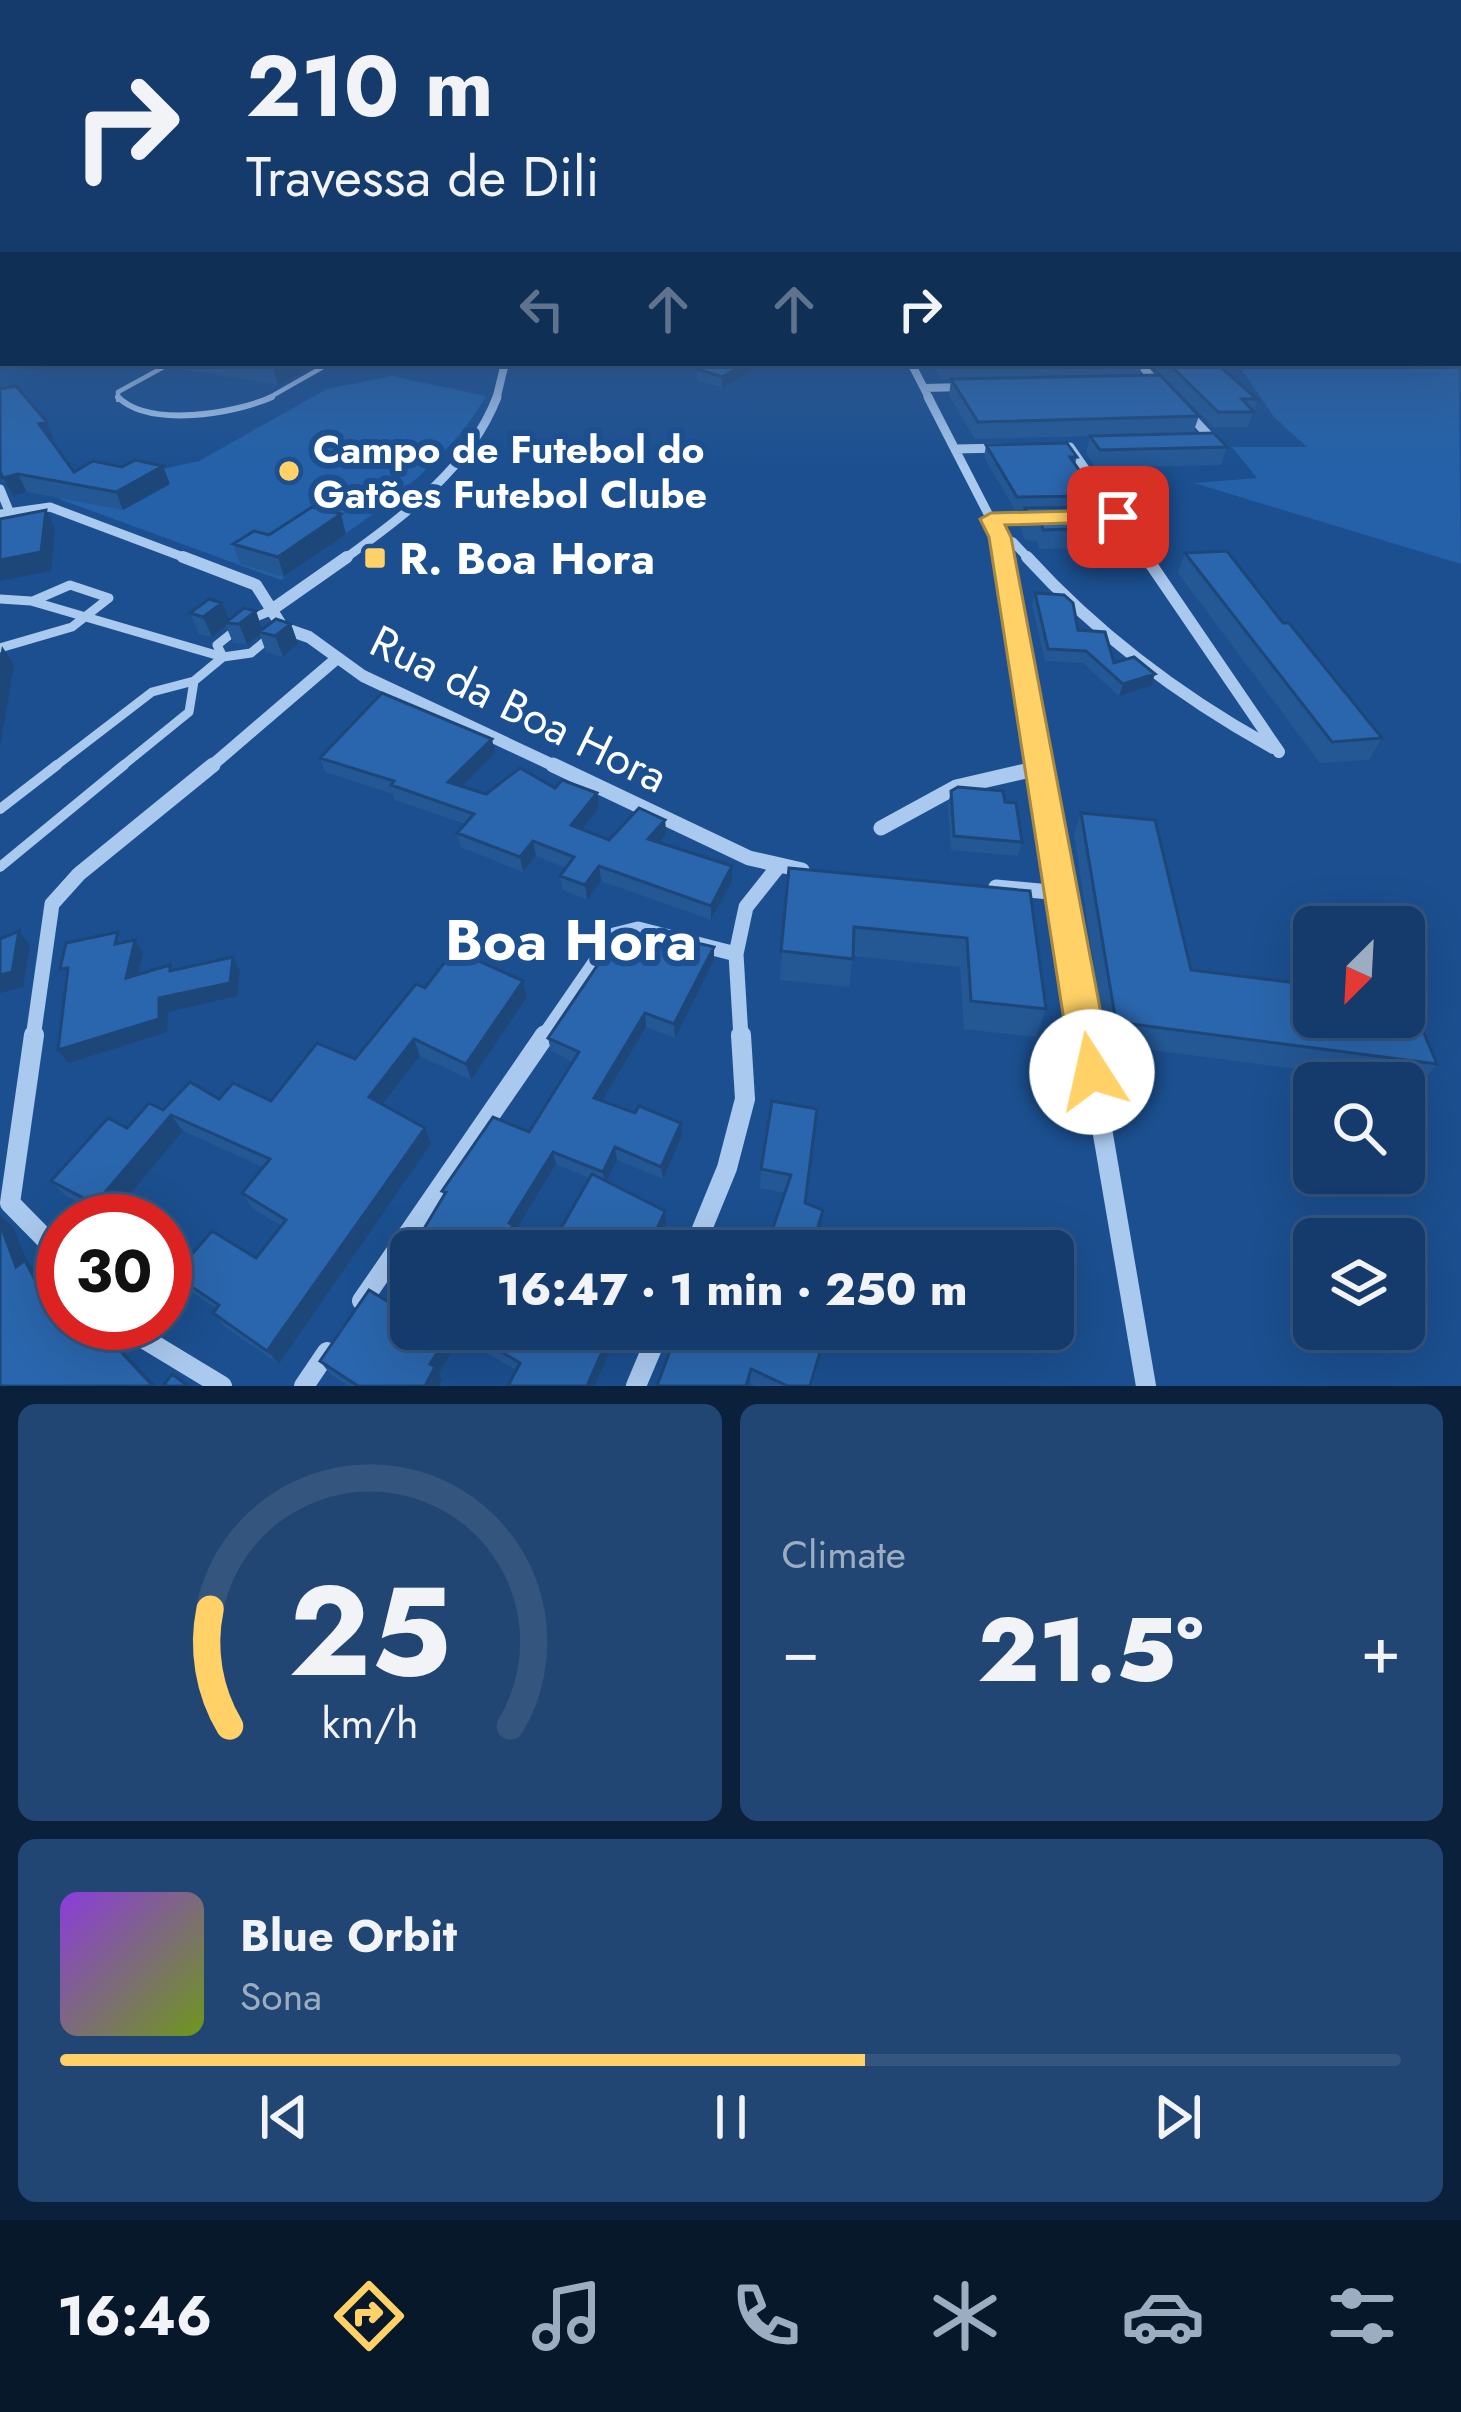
<!DOCTYPE html>
<html lang="en">
<head>
<meta charset="utf-8">
<style>
  :root { --surface:#143b6b; --page:#214673; --text:#f1f3f6; --muted:#9dadc1; --line:#33557e; --accent:#ffd166 }
  body { margin:0; font-family:Jost,sans-serif; background:var(--page); color:var(--text); height:100vh; display:flex; flex-direction:column; font-size:45px; white-space:nowrap }
  * { box-sizing:border-box; margin:0 }
  p { font-size:39px; color:var(--muted) }
  .icon { flex:none; width:66px; height:66px; fill:none; stroke:currentColor; stroke-width:2; stroke-linecap:round; stroke-linejoin:round }
  .map { position:relative; height:1386px; overflow:hidden }
  .details { display:flex; flex-direction:column; gap:18px; padding:18px; background:#0b203b; flex:1 }
  .details>* { flex:none }
  .guide { position:absolute; left:0px; top:0px; width:1461px; height:366px; box-shadow:0 12px 48px #0002,0 0 0 3px var(--line); background:#143b6b; color:var(--text); overflow:hidden }
  .needle { width:78px; rotate:204deg }
  .tools { position:absolute; left:1293px; top:906px; display:grid; gap:24px }
  .tools a { display:grid; place-items:center; width:132px; height:132px; border-radius:18px; background:var(--surface); box-shadow:0 12px 48px #0002,0 0 0 3px var(--line); font-size:60px }
  .speed { position:absolute; left:36px; top:1194px; display:flex; gap:24px; font-size:60px; font-weight:700; text-align:center }
  .speed>* { display:grid; place-content:center; width:156px; height:156px; border-radius:50%; background:var(--surface); box-shadow:0 12px 48px #0002,0 0 0 3px var(--line); line-height:1 }
  .speed .limit { border:18px solid #d22; background:#fff; color:#111 }
  .pin { position:absolute; display:grid; place-items:center; width:102px; height:102px; color:#fff; margin:-51px; border-radius:24px; box-shadow:0 6px 18px #0006 }
  .me { position:absolute; width:132px; margin:-66px; rotate:350deg; stroke-linejoin:round; filter:drop-shadow(0 0 9px #0008) }
  .turn { display:flex; align-items:center; gap:42px; height:252px; padding:0 48px; font-size:54px }
  .turn .icon { width:156px; height:156px; stroke-width:2.5 }
  .turn b { display:block; font-size:84px; line-height:102px }
  .lanes { display:flex; align-items:center; height:114px; padding:0 48px; background:#0003; justify-content:center; gap:60px; direction:ltr }
  .lanes .off { opacity:.35 }
  .big { font-size:90px; font-weight:800; line-height:1.1 }
  .details .widget { flex:1; display:flex; flex-direction:column; justify-content:center; gap:18px; min-width:0; padding:0 42px; border-radius:18px; background:var(--page) }
  .details .dial { align-items:center; gap:0 }
  .dial svg { height:312px; overflow:visible; fill:none; stroke:var(--line); stroke-width:7; stroke-linecap:round; text-anchor:middle }
  .dial text { fill:var(--text); stroke:none }
  .song { display:flex; align-items:center; gap:36px }
  .cover { width:144px; height:144px; border-radius:18px; background:linear-gradient(135deg,hsl(270 70% 55%),hsl(80 70% 35%)) }
  .played { height:12px; border-radius:6px; background:linear-gradient(90deg,var(--accent) 60%,var(--line) 60%) }
  .keys { display:flex; justify-content:space-around; direction:ltr }
  .heat { display:flex; justify-content:space-between; align-items:center; font-size:66px; direction:ltr }
  .details .tiles { flex:1; display:grid; gap:18px; grid-template-columns:1fr 1fr }
  .widget:last-child { grid-column:span 2 }
  .trip { position:absolute; left:390px; top:1230px; width:684px; height:120px; border-radius:18px; background:var(--surface); box-shadow:0 12px 48px #0002,0 0 0 3px var(--line); font-weight:800; line-height:120px; text-align:center }
  .menu { display:flex; height:192px; justify-content:space-around; align-items:center; background:#08182b; color:var(--muted) }
  .menu .icon { width:84px; height:84px }
  .menu .on { color:var(--accent) }
  .menu b { font-size:54px; color:var(--text) }
  .map>svg:first-child { display:block }
</style>
</head>
<body>
<div class="map">
<svg width="1461" height="1386" viewBox="0 0 1461 1386">
  <rect width="100%" height="100%" fill="#1b4f8f"/>
  <path fill="#2461a8" d="M1458,332l3,232 -267,-81 63,-5 -25,-31h75l-33,-30 -37,-54h221z
    M392,376l94,20c-46,80 -132,130 -205,184l-222,-81 31,-14 109,-24 128,-72z"/>
  <g fill="none" stroke-linecap="round" stroke-linejoin="round">
    <path stroke="#a9c9ee" stroke-width="4.5" d="M118,400v-8l53,-29
      M265,400l65,-37"/>
    <path stroke="#a9c9ee" stroke-width="6" d="M118,397c31,31 116,17 154,0"/>
    <path stroke="#a9c9ee" stroke-width="9" d="M0,599l31,2 192,56 28,-4 18,-15
      M0,648l72,-21 37,-29 -39,-13 -37,16
      M223,657l-6,-12 30,-24 23,-10
      M53,768l99,-76 42,-11 29,-24
      M120,768l69,-56 5,-31"/>
    <path stroke="#a9c9ee" stroke-width="10" d="M0,809l57,-44
      M0,867l124,-102"/>
    <path stroke="#a9c9ee" stroke-width="8" d="M911,363l19,37
      M1139,363l20,22
      M924,388l41,-1
      M496,400l9,-37"/>
    <path stroke="#a9c9ee" stroke-width="9" d="M928,397l72,140 4,23
      M1187,412l24,26 -9,5
      M1070,447l78,113
      M955,449l47,-1
      M0,489l9,22
      M0,514l50,-7 141,53
      M991,519l48,-1
      M1000,537l13,5 17,18
      M343,560c59,-43 127,-92 154,-163"/>
    <path stroke="#a9c9ee" stroke-width="12" d="M183,557l73,28 27,43 26,9 54,39 196,92
      M1004,557l36,211
      M1027,557c71,78 154,140 246,191
      M1146,557l133,195
      M270,611l77,-54
      M209,768l126,-108"/>
    <path stroke="#a9c9ee" stroke-width="15" d="M553,765l196,93 53,12
      M1039,765l47,273
      M881,828l75,-41 83,-19
      M996,887l65,6
      M736,954l5,84
      M33,1038l19,-134 27,-30 134,-109
      M543,1038l71,-103 24,-6 98,25 10,-47 31,-39"/>
    <path stroke="#a9c9ee" stroke-width="20" d="M34,1035l-24,168 53,54
      M1086,1035l60,351
      M693,1251l34,-83 18,-69 -4,-64
      M362,1301l183,-266
      M129,1323l17,17 76,46
      M304,1386l23,-34
      M636,1386l24,-57"/>
    <path fill="#f8faff" fill-rule="evenodd" d="M1458,286h3v10h-3z"/>
  </g>
  <path fill="#245895" d="M173,363h149l-44,22 -103,-17z
    M708,363h44v8l-30,17 -25,-8v-11z
    M932,363h211l-4,12 60,41 -6,17 34,14 -6,18 -125,3 -10,-14 4,-18 52,-1 -167,4 -26,-43 2,-17h-11z
    M1150,363h66l41,36 -9,28h-35z
    M47,422l7,17 -3,1 23,32 96,12 -47,26 -96,-18 -14,4 -9,-15 -4,1z
    M986,445l91,12 -2,7 22,32 -3,11 31,20 -6,20 -80,2 -2,-8 -12,-1 -4,-12 4,-19 -10,1 -31,-53z
    M346,534l-62,43 -44,-13 -7,-20 36,-9z
    M1185,553l98,70 99,115 -13,22 -49,3 -142,-190z
    M1035,593l79,70 37,23 -32,10 -36,-33 -38,-2 -13,-56z
    M256,611l6,18 29,-5 7,20 -15,13 -17,-5 -6,-17 -13,9 -14,-1 -7,-17 -14,11 -13,-3 -9,-21 39,7z
    M495,753l-33,34 24,7 69,-6 44,20 -17,21 27,11 56,-20 1,15 -7,8 73,23v15l-21,39 -110,-39 -14,19 -24,-10 -3,-14 6,-8 -30,-12 -13,16 -62,-25 -4,-14 8,-9 -70,-24 -2,-6 -68,-22 -5,-14z
    M951,791l71,51 -4,14 -67,-6 -3,-45z
    M1081,813l110,157 246,94 -18,21 -313,-41 -32,-210z
    M789,868l241,23 16,118 -10,28 -72,-8 -4,-62 -107,-11 -4,31 -69,-7z
    M714,961l-39,77 -29,-11 -44,74 80,35 -19,43 -46,-19 -11,21 59,30 1,14 -11,26h-107l41,-73 -33,-14 -41,68 2,5 -9,14h-29l-6,-3 -1,3h-51l-5,-9 28,-46 -2,-5 87,-59 44,-70 -22,-11 -3,-13z
    M523,981l4,16 -56,83 -51,-24 -37,49 48,39 -152,220 -54,-37 -12,-14 3,-5 -29,-19 -13,-14 82,-17 26,-32 -30,-18 -10,-15 21,-26 -80,-36 -74,88 -43,-23 -15,-15 76,-53 36,-18 56,-11 52,2 84,-42 70,-71z
    M772,1101l33,102 18,7 -2,18 -36,-35 -25,-5 1,-19z
    M405,1312l6,17h209l-25,57h-87l8,-16 -55,-33 -22,36 3,6 -3,7h-90l-19,-12 -10,-13z
    M738,1329h52l-3,9 30,30 -5,18h-58l-3,-2z"/>
  <path fill="#1d4779" d="M284,363h38l-44,22 -5,-17z
    M747,363h5v8l-30,17v-11z
    M47,422l7,17 -7,2 -8,-17z
    M163,466l7,18 -47,26 -7,-18z
    M18,474l9,18 -14,4 -10,-18z
    M46,510l9,18 -4,43 -51,10v-21z
    M341,514l5,20 -62,43 -6,-20z
    M222,603l8,20h-5l1,3 -14,11 -9,-20z
    M256,611l7,21h-4l1,3 -13,9 -8,-20z
    M291,624l7,20 -15,13 -8,-21z
    M2,646l12,19 -14,83v-92z
    M1155,674l-4,12 -32,10 4,-12z
    M492,739l3,14 -43,44 -4,-15z
    M597,793l2,15 -26,32 -2,-15z
    M665,820l1,15 -17,19 -1,-15z
    M533,841l3,15 -13,16 -3,-15z
    M599,866l2,15 -14,19 -2,-15z
    M732,866v15l-21,39v-14z
    M19,931l11,15 -7,41 -23,6v-18z
    M135,940l8,13 -8,38 -9,-13z
    M714,947v14l-39,77 -1,-14z
    M233,957l7,14 -3,25 -69,16 -1,20 -98,31 -11,-13 101,-52z
    M523,981l4,16 -56,83 -5,-16z
    M645,1013l1,14 -50,84 -2,-13z
    M414,1039l6,17 -44,57 -7,-16z
    M171,1115l12,16 -74,88 -14,-15z
    M681,1123l1,13 -19,43 -2,-12z
    M425,1128l6,16 -152,220 -12,-13z
    M615,1147l2,13 -12,24 -2,-12z
    M553,1152l3,12 -41,68 2,5 -9,14h-11l12,-28z
    M823,1210l-2,18 -7,23h-3z
    M665,1211l1,14 -11,26h-8z
    M0,1215l14,13 13,34 16,14 20,39 -7,7 -40,-55 -16,-44z
    M468,1236l5,12 -1,3h-12z
    M94,1323h3l59,63h-3z
    M452,1329h5l4,8 -22,36 3,6 -3,7h-14l5,-22z
    M612,1329h8l-25,57h-8z"/>
  <path fill="#2a66ad" stroke="#1d4779" stroke-width="3" d="M239,363h45l-11,5z
    M708,363h39l-25,14 -25,-8z
    M1168,363h48l41,36h-15l12,13h-36z
    M1160,375l39,41 -221,6 -27,-43z
    M16,386l31,36 -8,2 35,48 19,-11 29,6 13,-7 28,6 -47,26 -98,-18 -15,4 -3,-6v-83z
    M1214,433l13,14 -127,3 -10,-14z
    M1067,443l10,14h-7l27,39 -80,1 -31,-52z
    M312,507l29,7 -63,43 -45,-13 21,-13 15,4z
    M1111,507l14,20 -82,3 -2,-8 -11,-2 -5,-12z
    M46,510l-5,42 -41,8v-41z
    M1227,551l56,72h6l93,115 -50,4 -147,-189z
    M1035,593l29,2 9,8 5,27 27,2 9,31 20,-6 21,17 -32,10 -37,-33 -38,-2z
    M209,599l13,4 -19,14 -13,-4z
    M244,608l12,3 -17,13 -14,-1z
    M276,619l15,5 -16,12 -16,-4z
    M382,693l110,46 -44,43 38,12 34,-26 35,20 7,-8 35,13 -26,32 38,15 30,-32 26,12 -17,19 84,27 -21,40 -112,-40 -14,19 -25,-9 14,-19 -41,-16 -13,16 -63,-24 17,-19 -83,-29 3,-4 -74,-23z
    M958,787l45,4 2,11 11,1 6,39 -68,-6 -3,-45z
    M1081,813l74,7 36,150 123,15v32h90v-21h4l29,68 -321,-42z
    M789,868l241,23 16,118 -75,-8 -4,-63 -113,-11 -1,32 -72,-8z
    M19,931l-7,41 -12,3v-36z
    M118,932l-3,12 20,-4 -9,38 44,-13v6l63,-14 -3,26 -71,15v21l-101,31 10,-82 -8,1 6,-26z
    M620,932l55,16 5,-9 34,8 -40,77 -29,-11 -51,85 41,15 4,-7 42,17 -20,44 -46,-20 -12,25 -50,-20 -44,71 4,2 -16,26 -29,-15 -8,15h-25l-19,-9 30,-50 -4,-1 51,-74 36,15 50,-80 -31,-14z
    M454,950l69,31 -57,83 -52,-25 -45,58 56,31 -158,223 -54,-38 6,-8 -45,-30 38,-44 44,27 30,-38 -44,-27 28,-34 -99,-44 -76,89 -44,-23 57,-63 19,10 22,-25 14,7 27,-28 29,17 14,-16 38,18 46,-58 38,16 61,-75 9,4z
    M772,1101l45,8 -12,94 18,7 -12,41h-46l26,-76 -30,-6z
    M592,1174l73,37 -18,40h-99z
    M0,1223l16,44 9,-7 31,62 7,-7v8h31l59,63h-153z
    M369,1290l36,22 6,-9v26h41l-22,35 5,3 -10,19h-67l-38,-25z
    M463,1329h149l-25,57h-79l12,-23z
    M678,1329h21l34,15 5,-15h49l-3,8 36,15 -10,34h-22l-37,-17 -5,17h-89z
    M172,1374l16,12h-25z"/>
  <linearGradient id="sky" x2="0" y2="1"><stop stop-color="#0f2b4f"/><stop offset="0.59" stop-color="#39639b"/><stop offset="1" stop-color="#39639b" stop-opacity="0"/></linearGradient>
  <rect width="1461" height="468" fill="url(#sky)"/>
  <path fill="#ffd166" stroke="#a68842" stroke-width="3" d="M1118,510l8,2v9l-121,4 6,12 101,535 -6,13 -14,6 -14,-6 -6,-13 -83,-535 -9,-18 11,-6z"/>
  <g fill="#ffd166" stroke="#1b4f8f" stroke-width="4.5">
    <circle cx="289" cy="471" r="12"/>
    <rect x="363" y="546" width="24" height="24" rx="6"/>
  </g>
  <g text-anchor="middle" dominant-baseline="central" stroke-width="12" stroke-linejoin="round" paint-order="stroke">
    <g font-size="39" font-weight="bold" fill="#fff" stroke="#1b4f8f" text-anchor="start">
      <text x="313" y="449">Campo de Futebol do<tspan x="313" dy="45">Gatões Futebol Clube</tspan></text>
    </g>
    <g font-size="45" font-weight="bold" fill="#fff" stroke="#1b4f8f" text-anchor="start">
      <text x="399" y="558">R. Boa Hora</text>
    </g>
    <g font-size="45" fill="#fff" stroke="#1b4f8f">
      <text transform="translate(519 709) rotate(26)">Rua da Boa Hora</text>
    </g>
    <g font-size="57" font-weight="bold" fill="#fff" stroke="#1b4f8f">
      <text x="571" y="940">Boa Hora</text>
    </g>
  </g>
</svg>
<div class="tools">
<a><svg class="needle" viewBox="-14 -14 28 28"><path d="M0-13l5 13h-10z" fill="#e53935"/><path d="M0 13l5-13h-10z" fill="#9dadc1"/></svg></a>
<a><svg class="icon" aria-label="search" viewBox="0 0 24 24"><circle cx="10" cy="10" r="6"/><path d="M15 15l6 6"/></svg></a>
<a><svg class="icon" aria-label="layers" viewBox="0 0 24 24"><path d="M12 4l9 5-9 5-9-5zM3 14l9 5 9-5"/></svg></a>
</div>
<div class="speed"><div class="limit">30</div></div>
<div class="pin" style="left:1118px;top:517px;background:#d93025"><svg class="icon" aria-label="arrive" viewBox="0 0 24 24"><path d="M6 21V4h12l-3 4 3 4H6"/></svg></div>
<svg class="me" style="left:1092px;top:1072px" viewBox="-20 -20 40 40"><circle r="19" fill="#fff"/><path d="M0-13L10 11 0 6-10 11z" fill="#ffd166"/></svg>
<div class="trip">16:47 · 1 min · 250 m</div>
<div class="guide">
<div class="turn"><svg class="icon" aria-label="right" viewBox="0 0 24 24"><path d="M7 20v-9h11M14 6l5 5-5 5"/></svg><div><b>210 m</b>Travessa de Dili</div></div>
<div class="lanes"><svg class="icon off" aria-label="left" viewBox="0 0 24 24"><path d="M17 20v-9H6M10 6l-5 5 5 5"/></svg><svg class="icon off" aria-label="ahead" viewBox="0 0 24 24"><path d="M12 20V5M6 11l6-6 6 6"/></svg><svg class="icon off" aria-label="ahead" viewBox="0 0 24 24"><path d="M12 20V5M6 11l6-6 6 6"/></svg><svg class="icon" aria-label="right" viewBox="0 0 24 24"><path d="M7 20v-9h11M14 6l5 5-5 5"/></svg></div>
</div>
</div>
<section class="details">
<div class="tiles">
<div class="widget dial"><svg viewBox="0 0 100 80">
<path d="M14 69A42 42 0 1 1 86 69"/>
<path d="M14 69A42 42 0 0 1 9 39" stroke="#ffd166"/>
<text x="50" y="56" font-size="32" font-weight="700">25</text>
<text x="50" y="72" font-size="11">km/h</text>
</svg></div>
<div class="widget"><p>Climate</p>
<div class="heat"><a>−</a><b class="big">21.5°</b><a>+</a></div>
</div>
<div class="widget">
<div class="song"><i class="cover"></i><div><b>Blue Orbit</b><p>Sona</p></div></div>
<div class="played"></div>
<div class="keys"><svg class="icon" aria-label="previous" viewBox="0 0 24 24"><path d="M18 5L8 12l10 7zM5 5v14"/></svg><svg class="icon" aria-label="pause" viewBox="0 0 24 24"><path d="M8 5v14M16 5v14"/></svg><svg class="icon" aria-label="next" viewBox="0 0 24 24"><path d="M6 5l10 7-10 7zM19 5v14"/></svg></div>
</div>
</div>
</section>
<nav class="menu">
<b>16:46</b>
<svg class="icon on" aria-label="directions" viewBox="0 0 24 24"><path d="M12 3l9 9-9 9-9-9zM9 14v-3h6M13 9l2 2-2 2"/></svg>
<svg class="icon" aria-label="music" viewBox="0 0 24 24"><path d="M9 18V5l10-2v13"/><circle cx="6" cy="18" r="3"/><circle cx="16" cy="16" r="3"/></svg>
<svg class="icon" aria-label="phone" viewBox="0 0 24 24"><path d="M5 4h4l2 5-3 2q2 4 5 5l2-3 5 2v4C11 20 4 13 5 4z"/></svg>
<svg class="icon" aria-label="climate" viewBox="0 0 24 24"><path d="M12 3v18M4 7l16 10M4 17L20 7"/></svg>
<svg class="icon" aria-label="car" viewBox="0 0 24 24"><path d="M5 17H2v-5l4-1 3-4h7l3 4 3 1v5h-3M9 17h6M6 11h13"/><circle cx="7" cy="17" r="2"/><circle cx="17" cy="17" r="2"/></svg>
<svg class="icon" aria-label="filters" viewBox="0 0 24 24"><path d="M4 7h16M4 17h16"/><circle cx="9" cy="7" r="2"/><circle cx="15" cy="17" r="2"/></svg>
</nav>
</body>
</html>
